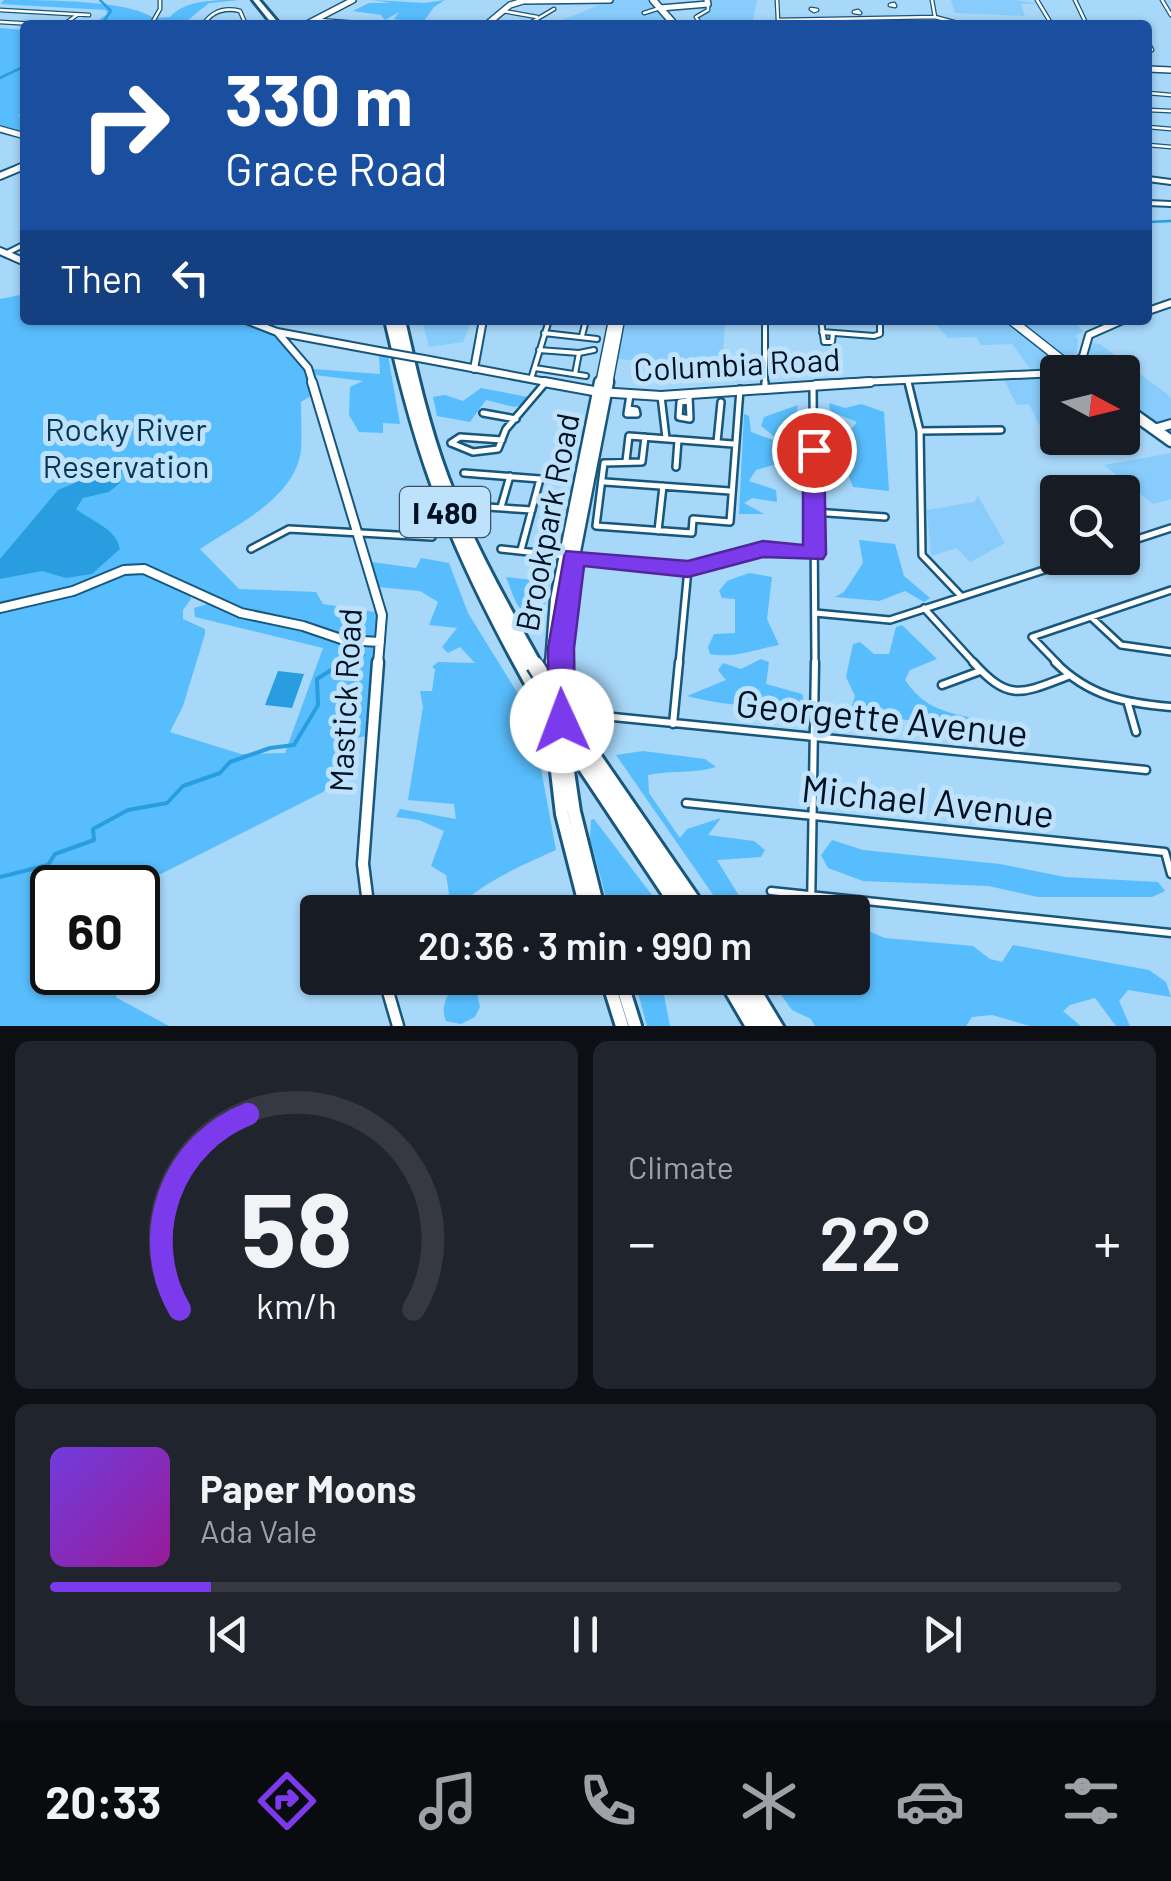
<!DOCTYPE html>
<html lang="en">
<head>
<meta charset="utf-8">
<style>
  :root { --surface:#171b24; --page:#20242c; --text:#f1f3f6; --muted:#9ea1a6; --line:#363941; --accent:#7c3aed }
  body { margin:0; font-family:Barlow,sans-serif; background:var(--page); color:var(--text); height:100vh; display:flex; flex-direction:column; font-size:38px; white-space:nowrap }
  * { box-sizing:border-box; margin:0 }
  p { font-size:32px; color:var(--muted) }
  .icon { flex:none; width:55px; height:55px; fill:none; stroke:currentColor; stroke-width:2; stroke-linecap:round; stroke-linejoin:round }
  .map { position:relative; height:1026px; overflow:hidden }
  .drawer { display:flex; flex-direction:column; gap:15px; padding:15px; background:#0d0f14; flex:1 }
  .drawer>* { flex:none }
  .hud { position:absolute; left:20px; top:20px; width:1132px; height:305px; border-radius:10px; box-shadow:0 2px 8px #0004; background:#1a4fa0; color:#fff; overflow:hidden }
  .needle { width:65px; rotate:97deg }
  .fabs { position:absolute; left:1040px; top:355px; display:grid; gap:20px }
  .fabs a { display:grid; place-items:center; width:100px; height:100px; border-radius:10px; background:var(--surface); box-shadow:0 2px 8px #0004; font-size:50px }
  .speed { position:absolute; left:30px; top:865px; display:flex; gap:20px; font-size:50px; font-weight:700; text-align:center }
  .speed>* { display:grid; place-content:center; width:130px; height:130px; border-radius:50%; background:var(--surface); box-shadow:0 2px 8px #0004; line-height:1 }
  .speed .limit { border:5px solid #111; border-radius:15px; background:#fff; color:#111 }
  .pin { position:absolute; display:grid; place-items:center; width:85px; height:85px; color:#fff; margin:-42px; border:5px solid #fff; border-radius:50%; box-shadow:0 2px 10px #0007 }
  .me { position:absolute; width:110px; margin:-55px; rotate:358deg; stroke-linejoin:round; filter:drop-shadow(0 0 8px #0008) }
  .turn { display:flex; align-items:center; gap:35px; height:210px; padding:0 40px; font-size:45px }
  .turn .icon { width:130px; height:130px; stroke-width:2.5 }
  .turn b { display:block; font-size:70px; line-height:85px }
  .then { display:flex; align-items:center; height:95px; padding:0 40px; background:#0003; gap:20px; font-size:38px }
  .big { font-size:75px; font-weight:600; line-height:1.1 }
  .drawer .tile { flex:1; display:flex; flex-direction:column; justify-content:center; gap:15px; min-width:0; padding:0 35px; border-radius:15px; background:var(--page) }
  .drawer .dial { align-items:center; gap:0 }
  .dial svg { height:260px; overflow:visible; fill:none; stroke:var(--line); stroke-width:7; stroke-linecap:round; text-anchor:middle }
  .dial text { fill:var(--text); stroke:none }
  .song { display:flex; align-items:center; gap:30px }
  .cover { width:120px; height:120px; border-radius:15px; background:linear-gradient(135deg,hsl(260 70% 55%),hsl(300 70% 35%)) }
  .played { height:10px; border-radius:5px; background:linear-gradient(90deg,var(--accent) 15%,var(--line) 15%) }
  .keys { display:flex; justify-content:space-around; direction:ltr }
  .heat { display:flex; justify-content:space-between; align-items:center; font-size:55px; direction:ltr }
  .drawer .tiles { flex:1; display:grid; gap:15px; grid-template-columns:1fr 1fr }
  .tile:last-child { grid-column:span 2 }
  .trip { position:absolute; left:300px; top:895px; width:570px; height:100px; border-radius:10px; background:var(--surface); box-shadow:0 2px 8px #0004; font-weight:600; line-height:100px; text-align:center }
  .menu { display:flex; height:160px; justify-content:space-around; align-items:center; background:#090b0e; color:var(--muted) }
  .menu .icon { width:70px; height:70px }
  .menu .on { color:var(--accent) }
  .menu b { font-size:45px; color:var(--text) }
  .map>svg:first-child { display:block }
</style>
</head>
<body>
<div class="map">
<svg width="1171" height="1026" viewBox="0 0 1171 1026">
  <rect width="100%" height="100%" fill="#a7d7f9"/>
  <path fill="#87ccfb" d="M612,0h37l22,25h-122z
    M709,0h48l-5,25h-50l-5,-8 14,-8z
    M951,0h64l24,4h-18l4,12 -70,-3z
    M422,320h45l2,8 -6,14 -34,5z
    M624,320h101l-2,34 -7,11 -100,-6z
    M932,320h73l60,49 -33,2 -20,-27 -31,1 -5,-8 -28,1z
    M1018,320h52l14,11 -9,5 3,3 -2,18 -7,3z
    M1090,343l10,1 67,50 4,5v21l-15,5 -33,-24 -1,-29h-38l-2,-4 7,-10z
    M1057,377v52l-4,2 3,5 -10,3 -17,-35 -12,1 -14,-27z
    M1171,453v46l-18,5 -49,-39z
    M978,496l27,47 -35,19 -13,-14 -26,8 -4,-46 47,-8z"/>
  <path fill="#58bdfd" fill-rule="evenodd" d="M4,0c37,0 126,0 149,18l17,-1c15,-17 43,-17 70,-17l-31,3 -27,22h-90l15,-11 -1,-4 -106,-6z
    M372,0l53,3 20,-3 -11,7 -13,18h-11l1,-3 -17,-3 5,-7 -14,8 -4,-5 -28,-4 16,-8h23z
    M0,28l25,2v84l-8,1 8,3v14l-25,-7z
    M25,294v26h222c36,14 58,37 65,75l-11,7c0,16 1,32 0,48 -6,49 -66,75 -101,99l39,40 77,3 7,12 58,9 -15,123 -15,3 -18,42 -10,11 -172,87 -13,18v-9h-86v84l53,1 12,25 52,28h-169v-727zM189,593l22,10 -17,5 1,9 128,31 -38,105 -44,1 -71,-22 13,-26 22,-72v-5l-22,-10v-9l8,-11z
    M379,355h9l12,69 -17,-1v10l-24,-1 -10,-17 1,-28 13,-6 -48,-6 -2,-6 67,5z
    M481,388l47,9 -2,7 -12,3 -28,-7 -16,22 -33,-6 -4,-19 12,-2 18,6z
    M829,403l16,5 16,-4 23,8 5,79 -36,-4 -5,-13 6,-26 -6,-15 9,-11 -27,-11z
    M798,405l-6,33 -12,3 -19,-15 3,-9z
    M744,414l5,2 2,16 25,9 1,23 -21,6 -7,11 27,9 1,12 -25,-4 -8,5 20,11h-25z
    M859,540l36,4 9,32 26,22 -6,4 -19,-11 -26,10 -44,-4 9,-5 19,-29z
    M421,558l28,5 19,50 60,97 6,56 7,3 15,81c-32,14 -61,27 -90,49l-1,13h-13l-6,-37 -15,-9 13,-35 -25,-11 -23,-3 4,-8 56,10 -2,-15 -46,-4 15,-93 -3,-16h12l3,-22 -3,-2 6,-5 37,1 -15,-16 -12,6 -6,-6 15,-19 -28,-3 9,-23 -18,-11 -42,-4 -7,-25 45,6z
    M749,573l23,4 -5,42 12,26c-23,4 -46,14 -69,9l-2,-7 6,-13 21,-1v-34l-13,-1 -3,-7 8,-10z
    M506,577l44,5 -7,32 -6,5c-20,-4 -24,-25 -31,-42z
    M902,625l35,34 -27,11 -5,10c27,41 61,30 101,49l-5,5 -115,-17 -38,1 7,-22 -9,-19 7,-33 7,-2 14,12h15l7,-27z
    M761,659l8,3 -3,22 36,10 3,9 -5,6c-36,-2 -77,-3 -113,-13l39,-16 -8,-10 5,-7 18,6z
    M643,751l62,8 11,8c-22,7 -45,3 -68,8l1,18 31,45 7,-9 34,-11 -13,17 46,6 11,9 -4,7 -44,3 32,52h-24l-109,-157z
    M594,819l61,80 8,13h-53l-20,-73 1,-19z
    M832,840l31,10 137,14 65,13 93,5 7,9 -13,6h-114l-50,-11 -125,-5 -35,-13 -7,-13z
    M866,930l19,8 88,8 17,13 12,3 11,-17 136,25 17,12 5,15 -43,-7 -9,11 11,25h-14l-21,-28 -25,7 -7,6 18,15h-51l-38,-11 -20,2 -6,9h-151l-4,-7 -19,-9 -23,-32h83l1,-46z
    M456,978h33l-12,14 3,15 -5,10 -14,7 -15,-3c-8,-18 7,-31 10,-43z
    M634,978h49l-19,17 6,31h-23z"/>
  <path fill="#289ee0" d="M123,463l-3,20 -11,9 -26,6 -7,11c15,12 40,19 44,40l-28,25 -26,4 -24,-7 -42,8v-20l58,-69z
    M278,671l26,3 -12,34 -27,-3z"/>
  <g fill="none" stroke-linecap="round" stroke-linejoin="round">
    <path stroke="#289ee0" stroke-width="2.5" d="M100,0l11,11 -10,14
      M963,23l42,2
      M0,78l25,-12
      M1148,222l23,-1
      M340,664l14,-9h10"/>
    <path stroke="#289ee0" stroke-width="4" d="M0,877l48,-12 7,-11 39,-14 -1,-11 35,-19 39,-7 16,-17 37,-13 10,-11 40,-14 24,-3 24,-40 -1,-26 27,-17"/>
    <g stroke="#18577c" stroke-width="5">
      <path id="street-far3" d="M777,0l1,20 157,-3 22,6
        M932,0l3,17
        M1037,0l15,25
        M1075,0l10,21 7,4
        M1162,0l9,15
        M894,4l1,2 -5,-1z
        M811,9l6,1 -3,1z
        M0,10l89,5
        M503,11l34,6
        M858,11l2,2 -6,-1z
        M644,13l16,-5
        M318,20l67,5
        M0,22l54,3
        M63,25l14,-10
        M151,25l9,-16v-9
        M203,25c9,-14 21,-18 37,-14l6,14
        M527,25l27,-16
        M701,25l-5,-8 12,-7v-6
        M1132,25h5
        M1148,42l4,8 -4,2
        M1148,93l23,2
        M1148,110l23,1
        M1148,127l23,2
        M1148,145l23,2"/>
    </g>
    <g stroke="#18577c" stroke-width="8">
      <path id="street-far2" d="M1148,179l23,3
        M1148,203l23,1
        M5,254l20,-10
        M765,320v64
        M821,320l3,22h8l1,-9
        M822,332l52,4 6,-2v-14
        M544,333l53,6
        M582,336l4,-16
        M539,350l40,3 -4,21
        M579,353l15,-3
        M535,368l51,8
        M531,379l18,-59
        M908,380l1,4"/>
    </g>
    <g stroke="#18577c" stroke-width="10">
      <path id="street-far1" d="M765,382v5
        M908,382l12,49 2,124 38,40
        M813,386l2,278
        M689,395l1,24 -11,-2 1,-15 9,-1
        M661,396l5,42
        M628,409l8,1 1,4h-10l3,-19
        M483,413l33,6
        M920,431l81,-1
        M645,437l-3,25 -38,1 -8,63 96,7 1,-14 37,3 10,-133
        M717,442l4,-40
        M451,443l22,9 25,-3 8,-20 40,-47
        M451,443l9,-6 42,3
        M626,461l3,-25 104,8
        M676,467l2,-27
        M464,473l76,6 -19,71
        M605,482l125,9
        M472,506l60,4
        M501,507l9,-31
        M814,512l71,5
        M658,531l5,-45
        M1122,544l49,-16
        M251,549l38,-20 143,8
        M501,549l64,7
        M576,557l112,12 75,-20 52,5
        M924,608l51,56
        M815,613l75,7 191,-62
        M1092,618l29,27 50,7
        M679,664l9,-95
        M1058,664l-26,-27 139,-47"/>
    </g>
    <g stroke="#18577c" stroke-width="11">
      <path id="street" d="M973,662c36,40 48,32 95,14
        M1055,662c34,34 69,41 116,45
        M942,685l38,-14
        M1128,704l8,28
        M613,717l533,53
        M673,724l6,-62
        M686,803l479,49 6,22
        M771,891l400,42
        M811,912l4,-250"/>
    </g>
    <g stroke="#18577c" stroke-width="8">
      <path id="secondary-far3" d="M660,8l48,-4 -1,-4
        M305,25l48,-25
        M486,25l24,-20 13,-4 87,-1
        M1148,69l23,1
        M0,129l25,7
        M18,168l7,-3"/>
    </g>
    <g stroke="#18577c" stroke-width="10">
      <path id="secondary-far2" d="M0,176l24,-10
        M0,251l25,11
        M1148,311l23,-8
        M246,320l31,12 102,19
        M277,332l31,36 5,16
        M424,359l133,25
        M474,369l9,-49
        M1067,372l16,-16 6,-21 34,-15
        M816,384l242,-11"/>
    </g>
    <g stroke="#18577c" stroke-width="12">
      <path id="secondary-far1" d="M312,382l70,233 -4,49
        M544,382l55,10 62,4 209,-14
        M1154,429l17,-5
        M0,608l73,-17 51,-21 20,-1 97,44 62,13 41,14 36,2"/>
    </g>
    <g stroke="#18577c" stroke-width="15">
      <path id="secondary" d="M369,912l-6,-48 15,-202
        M384,978l14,48"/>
    </g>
    <g stroke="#18577c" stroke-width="9">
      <path id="primary-far3" d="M653,0l22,25"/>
    </g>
    <g stroke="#18577c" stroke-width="11">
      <path id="primary-far2" d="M1011,320l66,52
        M600,384l13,-64
        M608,384l12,-64"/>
    </g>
    <g stroke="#18577c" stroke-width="15">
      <path id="primary-far1" d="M1122,406l49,35
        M551,664l5,-65 44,-217
        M562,664l3,-61 43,-221"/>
    </g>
    <g stroke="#18577c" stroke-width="18">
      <path id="primary" d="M550,683l2,-21
        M560,701l2,-39
        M551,720l11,94 25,98
        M563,738l11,74 25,100
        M607,978l15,48
        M620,978l15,48"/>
    </g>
    <g stroke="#18577c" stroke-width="6">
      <path id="highway" d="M253,0h6l21,25h-7z
        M385,320h20c12,53 24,106 43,157 25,66 60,127 94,188l-2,4h-9l12,22 -2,4 -5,1 -5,-1c-33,-59 -64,-119 -89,-182 -25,-62 -42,-127 -57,-193z
        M578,727l5,2 126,183h-35l-102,-153 3,-4 5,-2 4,1 -14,-21 3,-4z
        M717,978h37l29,48h-38z"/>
    </g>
    <use href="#street-far3" stroke="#fff" stroke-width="2.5"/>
    <use href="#street-far2" stroke="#fff" stroke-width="4"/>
    <use href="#street-far1" stroke="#fff" stroke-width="5"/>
    <use href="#street" stroke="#fff" stroke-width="6"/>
    <use href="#secondary-far3" stroke="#fff" stroke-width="5"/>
    <use href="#secondary-far2" stroke="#fff" stroke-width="6"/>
    <use href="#secondary-far1" stroke="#fff" stroke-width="8"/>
    <use href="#secondary" stroke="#fff" stroke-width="10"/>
    <use href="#primary-far3" stroke="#fff" stroke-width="6"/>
    <use href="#primary-far2" stroke="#fff" stroke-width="8"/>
    <use href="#primary-far1" stroke="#fff" stroke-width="10"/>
    <use href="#primary" stroke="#fff" stroke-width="12"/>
    <use href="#highway" fill="#fff" fill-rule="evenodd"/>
    <g stroke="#18577c" stroke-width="10" stroke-linecap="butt">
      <path id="secondary-bridge" d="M379,351l45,8"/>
    </g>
    <g stroke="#18577c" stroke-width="21" stroke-linecap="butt">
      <path id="highway-bridge" d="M535,665l43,68
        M536,691l44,68"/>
    </g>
    <use href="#secondary-bridge" stroke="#fff" stroke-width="6"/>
    <use href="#highway-bridge" stroke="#fff" stroke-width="16"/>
  </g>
  <path fill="#7c3aed" stroke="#51269a" stroke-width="2.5" d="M814,443l10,7 2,104 -3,5 -60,-2 -75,20 -104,-11 -10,82 1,73 -4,7 -9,3 -10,-3 -4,-7v-73l17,-97 123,10 75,-20 40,4v-95z"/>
  <g text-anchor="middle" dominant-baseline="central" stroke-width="10" stroke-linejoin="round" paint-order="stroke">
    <rect fill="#bee2fc" stroke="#395063" stroke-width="2.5" x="400" y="487" width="90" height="50" rx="8"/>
    <g font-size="30" font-weight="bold" fill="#001221">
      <text x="445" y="512">I 480</text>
    </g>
    <g font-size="32" fill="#001221" stroke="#bee2fc">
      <text transform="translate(737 363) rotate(-3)">Columbia Road</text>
      <text transform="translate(546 522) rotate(-79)">Brookpark Road</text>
      <text transform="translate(344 700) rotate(-87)">Mastick Road</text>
    </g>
    <g font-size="32" fill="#073752" stroke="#bee2fc">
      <text x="126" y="428">Rocky River<tspan x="126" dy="37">Reservation</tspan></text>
    </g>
    <g font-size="38" fill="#001221" stroke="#bee2fc">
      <text transform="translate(882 717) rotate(6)">Georgette Avenue</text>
      <text transform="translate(928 800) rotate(6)">Michael Avenue</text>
    </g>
  </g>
</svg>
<div class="fabs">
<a><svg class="needle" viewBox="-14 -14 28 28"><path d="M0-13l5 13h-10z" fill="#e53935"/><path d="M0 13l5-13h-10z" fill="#9ea1a6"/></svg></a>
<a><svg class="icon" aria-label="search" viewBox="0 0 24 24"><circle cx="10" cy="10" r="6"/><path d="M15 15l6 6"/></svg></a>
</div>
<div class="speed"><div class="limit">60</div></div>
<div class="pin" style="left:814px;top:450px;background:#d93025"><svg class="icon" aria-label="arrive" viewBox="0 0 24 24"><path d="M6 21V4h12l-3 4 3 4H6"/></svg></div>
<svg class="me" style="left:562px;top:721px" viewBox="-20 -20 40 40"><circle r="19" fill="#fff"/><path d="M0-13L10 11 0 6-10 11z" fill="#7c3aed"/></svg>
<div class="trip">20:36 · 3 min · 990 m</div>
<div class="hud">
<div class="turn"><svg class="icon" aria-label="right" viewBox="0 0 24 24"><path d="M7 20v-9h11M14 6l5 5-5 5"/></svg><div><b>330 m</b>Grace Road</div></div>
<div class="then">Then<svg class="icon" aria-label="left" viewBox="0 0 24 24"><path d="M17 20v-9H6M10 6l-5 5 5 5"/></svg></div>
</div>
</div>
<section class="drawer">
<div class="tiles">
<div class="tile dial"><svg viewBox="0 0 100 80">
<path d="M14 69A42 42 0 1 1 86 69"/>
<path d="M14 69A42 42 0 0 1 35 9" stroke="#7c3aed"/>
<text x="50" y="56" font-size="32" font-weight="700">58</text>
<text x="50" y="72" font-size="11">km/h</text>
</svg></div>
<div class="tile"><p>Climate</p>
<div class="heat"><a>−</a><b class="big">22°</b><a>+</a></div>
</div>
<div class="tile">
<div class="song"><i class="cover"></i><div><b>Paper Moons</b><p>Ada Vale</p></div></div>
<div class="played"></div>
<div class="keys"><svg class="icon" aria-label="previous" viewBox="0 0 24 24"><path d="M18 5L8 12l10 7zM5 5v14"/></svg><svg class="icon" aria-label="pause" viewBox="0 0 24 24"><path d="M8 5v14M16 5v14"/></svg><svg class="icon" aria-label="next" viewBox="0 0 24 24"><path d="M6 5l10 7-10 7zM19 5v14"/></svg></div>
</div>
</div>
</section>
<nav class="menu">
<b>20:33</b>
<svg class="icon on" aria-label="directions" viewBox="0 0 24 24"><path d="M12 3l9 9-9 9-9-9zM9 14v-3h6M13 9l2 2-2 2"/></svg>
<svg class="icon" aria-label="music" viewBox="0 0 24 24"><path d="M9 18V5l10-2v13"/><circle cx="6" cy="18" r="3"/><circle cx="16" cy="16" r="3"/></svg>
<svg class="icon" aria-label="phone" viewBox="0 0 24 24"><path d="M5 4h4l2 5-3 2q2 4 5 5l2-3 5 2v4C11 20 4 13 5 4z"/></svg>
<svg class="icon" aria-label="climate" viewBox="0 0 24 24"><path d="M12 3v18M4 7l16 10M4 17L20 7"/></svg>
<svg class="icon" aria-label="car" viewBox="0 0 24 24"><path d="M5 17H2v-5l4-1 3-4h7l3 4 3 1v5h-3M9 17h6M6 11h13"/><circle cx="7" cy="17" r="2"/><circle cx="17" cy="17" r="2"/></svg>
<svg class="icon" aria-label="filters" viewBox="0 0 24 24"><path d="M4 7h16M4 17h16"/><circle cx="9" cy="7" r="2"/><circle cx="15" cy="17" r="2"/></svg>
</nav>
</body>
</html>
